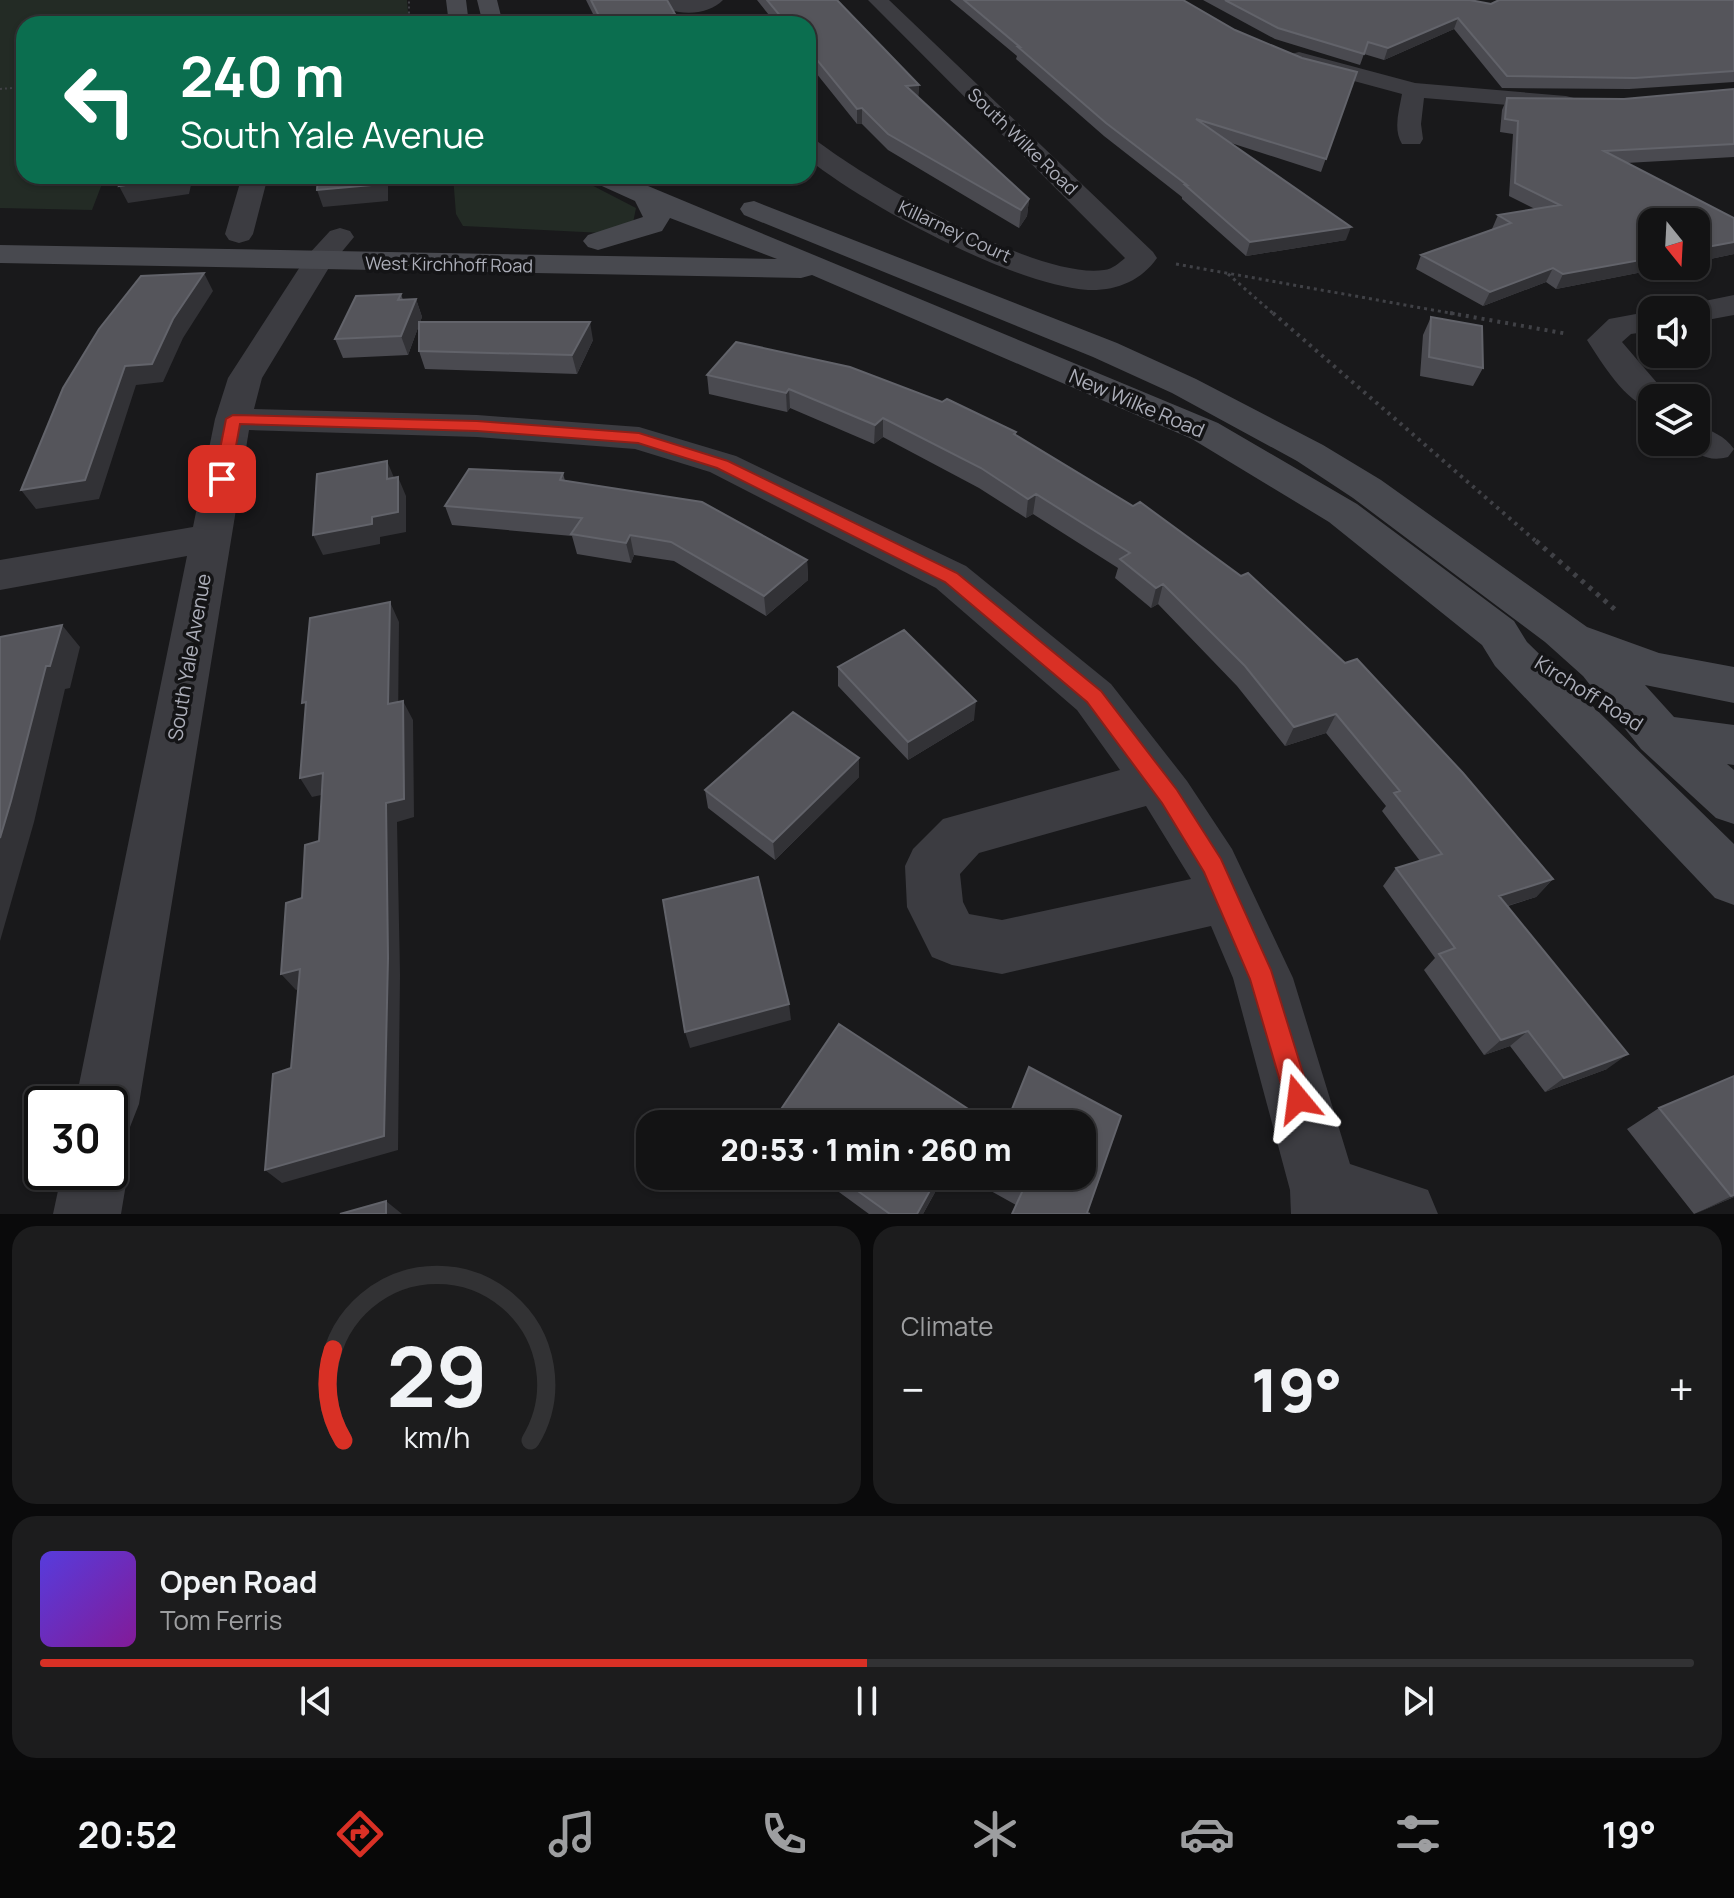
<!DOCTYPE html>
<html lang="en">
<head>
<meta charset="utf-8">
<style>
  :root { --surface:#131314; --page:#1c1c1d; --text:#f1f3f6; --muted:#9d9ea0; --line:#323234; --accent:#d93025 }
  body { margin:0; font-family:Manrope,sans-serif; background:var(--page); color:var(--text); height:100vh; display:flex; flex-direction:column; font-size:30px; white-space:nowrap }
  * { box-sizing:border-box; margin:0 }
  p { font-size:26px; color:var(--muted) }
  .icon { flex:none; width:44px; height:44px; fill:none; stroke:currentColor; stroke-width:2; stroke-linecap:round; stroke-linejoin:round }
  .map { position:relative; height:1214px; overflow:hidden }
  .side { display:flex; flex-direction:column; gap:12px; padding:12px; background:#0a0a0b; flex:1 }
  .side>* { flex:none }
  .hud { position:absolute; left:16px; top:16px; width:800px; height:168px; border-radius:24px; box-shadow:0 2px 6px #0004,0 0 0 2px var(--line); background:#0b6e4f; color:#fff; overflow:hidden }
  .needle { width:52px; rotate:162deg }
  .tools { position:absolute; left:1638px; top:208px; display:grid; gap:16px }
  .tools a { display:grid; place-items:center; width:72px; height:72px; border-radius:16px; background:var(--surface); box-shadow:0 2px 6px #0004,0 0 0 2px var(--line); font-size:40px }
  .speed { position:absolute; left:24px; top:1086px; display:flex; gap:16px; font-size:40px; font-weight:700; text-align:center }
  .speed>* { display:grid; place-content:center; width:104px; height:104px; border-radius:50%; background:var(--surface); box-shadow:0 2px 6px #0004,0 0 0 2px var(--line); line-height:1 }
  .speed .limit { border:4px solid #111; border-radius:12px; background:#fff; color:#111 }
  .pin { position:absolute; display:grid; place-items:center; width:68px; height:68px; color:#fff; margin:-34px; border-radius:16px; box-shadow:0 4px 12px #0006 }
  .me { position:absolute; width:88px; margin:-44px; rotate:344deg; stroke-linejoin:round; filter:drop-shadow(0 0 6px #0008) }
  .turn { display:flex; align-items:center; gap:28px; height:168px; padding:0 32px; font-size:36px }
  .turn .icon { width:104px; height:104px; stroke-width:2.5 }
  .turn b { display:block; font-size:56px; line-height:68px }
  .big { font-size:60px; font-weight:800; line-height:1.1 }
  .side .tile { flex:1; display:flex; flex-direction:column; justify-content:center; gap:12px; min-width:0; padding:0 28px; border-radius:24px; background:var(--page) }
  .side .dial { align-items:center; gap:0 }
  .dial svg { height:208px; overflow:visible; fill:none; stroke:var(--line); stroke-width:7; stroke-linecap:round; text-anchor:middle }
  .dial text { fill:var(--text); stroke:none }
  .song { display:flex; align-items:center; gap:24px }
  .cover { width:96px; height:96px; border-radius:12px; background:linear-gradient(135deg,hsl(250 70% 55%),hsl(290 70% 35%)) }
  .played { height:8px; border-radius:4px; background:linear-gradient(90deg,var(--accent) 50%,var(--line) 50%) }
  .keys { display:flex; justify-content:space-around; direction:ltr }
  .heat { display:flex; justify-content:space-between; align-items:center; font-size:44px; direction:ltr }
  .side .tiles { flex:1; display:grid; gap:12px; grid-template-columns:1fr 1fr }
  .tile:last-child { grid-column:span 2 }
  .trip { position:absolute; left:636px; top:1110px; width:460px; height:80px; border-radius:24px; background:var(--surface); box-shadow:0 2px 6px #0004,0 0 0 2px var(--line); font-weight:800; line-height:80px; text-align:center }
  .menu { display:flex; height:128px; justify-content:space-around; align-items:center; background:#080808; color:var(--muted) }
  .menu .icon { width:56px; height:56px }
  .menu .selected { color:var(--accent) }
  .menu b { font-size:36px; color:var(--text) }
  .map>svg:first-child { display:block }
</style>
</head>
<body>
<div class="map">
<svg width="1734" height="1214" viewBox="0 0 1734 1214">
  <rect width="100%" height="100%" fill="#19191b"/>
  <path fill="#232b25" d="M0,0h407l2,24h-385v152h81l-13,34 -92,-2z
    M453,176h121l62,32 -3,15 -30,10 -140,-7 -7,-12z"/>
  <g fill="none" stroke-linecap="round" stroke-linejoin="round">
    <path stroke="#404146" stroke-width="2" stroke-dasharray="2 3" stroke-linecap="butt" d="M402,24l7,-3v-21
      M0,89l24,-2"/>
    <path stroke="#404146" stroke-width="3" stroke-dasharray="3 4" stroke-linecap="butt" d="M1176,264l285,51
      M1228,274l47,41"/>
    <path stroke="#404146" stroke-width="4" stroke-dasharray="3 5" stroke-linecap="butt" d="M1273,313l265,230
      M1450,313l118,21"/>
    <path stroke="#404146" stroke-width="5" stroke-dasharray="4 6" stroke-linecap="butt" d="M1536,541l83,72"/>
    <path fill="#3c3c41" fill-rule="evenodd" d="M655,0h68c-16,17 -53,17 -68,0z
      M868,0h21l264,252 4,6c-16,23 -41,33 -69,32 -75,-5 -221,-84 -280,-131v-21l9,3c54,41 220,139 287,129 9,-1 15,-7 21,-12z
      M1299,52l116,31 151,13 8,2 4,5 -4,5 -8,2 -142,-12 -3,26 2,15 -3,5h-18c-9,-15 -3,-33 0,-50l-111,-30 -3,-5 3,-5z
      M242,176h26l-15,58 -4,6 -10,3 -10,-3 -4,-6z
      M340,228l10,3 4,6 -24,29 -68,112 -8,31 223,6 162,12 97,29 230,110 145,118 76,97 45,68 61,129 57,186 78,26 10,24h-147l-1,-24 -57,-212 -22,-52 -209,48 -50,-9 -20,-8 -25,-50 -2,-41 8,-17 30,-30 177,-49 -43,-60 -141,-122 -226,-116 -75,-23 -158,-12 -228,-7 -110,674 -9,23 -20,8v-31h-35l112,-548 -187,34v-30l193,-33 22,-108 13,-41 79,-122 23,-25zM1146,806l45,73 -189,41 -33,-6 -6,-12 -3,-28 19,-21z
      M1734,295v20l-38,7v-12h-15l4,-5z
      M1652,311v20l-21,3 -9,8 48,56h-18v11c-27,-7 -50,-46 -65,-69l22,-21z
      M1696,426c15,4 29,10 38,23l-6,8c-19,5 -29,-2 -45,-12l-2,-3h15z
      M110,1145l9,3 9,24 -7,42h-68l9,-42h48z"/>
    <path fill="#48494f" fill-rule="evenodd" d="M446,0h20l3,24h-20z
      M477,0h20l6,24h-20z
      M589,176h35l594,247 139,81 157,117 13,21 207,202v61l-19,-7 -220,-232 -13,-21 -153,-123 -137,-83 -380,-164 -11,3 -801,-15v-18l777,14 -107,-41 -8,13 -64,19 -10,-3 -5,-6 5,-6 55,-18 -8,-16 -42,-19z
      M754,201l363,142 79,36 127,66 58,35 206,147 72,26 75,14v36l-89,-18 29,32 60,8v40l-7,-1 7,6v54l-18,-6 -75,-69 -58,-73 -38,-34 -192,-144 -56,-37 -125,-68 -79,-36 -349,-142 -4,-6 4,-6z"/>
  </g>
  <path fill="#4a4a50" d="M586,0h81l8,14 1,10h-78z
    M757,0h80l82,85 -1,13 111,101 -2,17 -8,12 -131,-78 -26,-26h-5l-49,-61v-39h-32z
    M950,0h233l52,30 67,28 55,14 -36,100 -90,-29 115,97 -100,16 -64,-57v-2l-78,-61 -88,-77 1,-3z
    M1203,0h267l21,4 243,-4v82l-105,7 -127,-1 -48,-59 -70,31 -20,-6 -4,11 -85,-26z
    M1734,89v68l-108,6 108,55v36l-38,8 -44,4h21l-117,23 -10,-7 -63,24 -67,-37 5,-14 72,-26h-1l6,-14 37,-6 -26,-13 4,-62 -13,-2 2,-22 5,-12 117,1z
    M401,294l2,6 13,-1 6,18 -2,5 173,18 -16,34 -152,-5 -6,-18v-26l-11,30 -65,3 -8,-19z
    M1431,317l52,51 -10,18 -53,-10 3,-41z
    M736,342l280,90v3l537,444 -17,18 -28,9 99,163 -62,23 -35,-46 -26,9 -60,-85 11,-12 -52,-72 13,-18 24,-7 -38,-50 4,-5 -60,-73 -41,13 -48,-60 -79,-82 -7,4 -36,-30 3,-10 -85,-54 -7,4 -47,-30 -96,-51 -9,7 -84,-36 -3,4 -78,-18 -2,-19z
    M563,473l2,8 242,79 1,20 -42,36 -92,-55 -40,-6 -3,8 -54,-9 -5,-18 -120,-11 -7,-19z
    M838,667l136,53 -66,40 -70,-74z
    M859,777l-84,83 -67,-52 -3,-18z
    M1029,1067l92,49 -34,97 3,1h-78l4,-9 -52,-29h118v-52h-76z
    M1734,1076v121l-40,17 -67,-85 32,-21z
    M817,1176h127l-21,38h-54z"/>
  <path fill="#323236" d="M1458,18l-4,11 -70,31 4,-12z
    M919,85l-1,15 -12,-14z
    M862,108v16h-5v-15z
    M181,176h12l-4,18 -61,9 -9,-17z
    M382,176h6v25l-65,6 -6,-17z
    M1029,199l-2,17 -8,12 2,-18z
    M1351,227l-5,13 -100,16 4,-14z
    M1734,242v12l-38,8v-13z
    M1652,258v8h21l-117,23 7,-15z
    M1553,268l-7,14 -63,24 7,-14z
    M204,273l9,18 -30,47 -20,44 -27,3 -37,114 -63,10 -15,-19z
    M416,299l6,18 -14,38 -7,-19z
    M590,322l3,18 -16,34 -5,-19z
    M789,389l1,19 -3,4 -1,-19z
    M883,418v19l-9,7 1,-19z
    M387,461l8,19 -8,-1z
    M398,477l8,19v36l-26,5v7l-57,11 -10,-20 59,-18z
    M1036,494l-3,20 -7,4 2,-19z
    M630,535l4,20 -3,8 -5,-20z
    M807,560l1,20 -42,36 -2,-20z
    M1163,584l-5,20 -7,4 5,-20z
    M390,602l9,20 -1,102 -10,-20z
    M62,625l18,22 -10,41 -5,1 -31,133 -34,119v-103l46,-172z
    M403,701l10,19 1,97 -17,5 3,153 -2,175 -116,33 -17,-13 121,-367z
    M976,701l-2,19 -66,40v-18z
    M1336,714l-10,19 -41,13 9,-19z
    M859,758v19l-84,83 -2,-18z
    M323,773l12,19 -23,5 -12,-19z
    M1553,879l-17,18 -52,16 15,-17z
    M300,969l14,16 -18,5 -15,-16z
    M789,1004l2,16 -101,28 -5,-16z
    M1528,1031l-18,15 -26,9 17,-15z
    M1628,1054l-21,15 -62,23 19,-14z
    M938,1176h6l-21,38h-6z
    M1734,1195v2l-39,17z
    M386,1201l16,13h-16z"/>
  <path fill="#55555b" stroke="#62636a" stroke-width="2" d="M591,0h76l8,14 -5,1 6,9h-73z
    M767,0h70l82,85 -13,1 123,113 -8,11 -133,-76 -26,-26 -5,1 -49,-60v-25h-21z
    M964,0h219l52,30 67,28 55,14 -31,87 -130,-40 155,108 -101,15 -65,-57h2l-81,-62 -88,-76h2z
    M1225,0h245l21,4 8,-4h235v71l-99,7 -128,-2 -49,-58 -70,30 -20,-6 -4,12 -86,-26z
    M1734,89v55l-130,7 130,67v24l-38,7v-27h-44v36l-89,16 -10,-6 -63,24 -69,-37 90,-32 -13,-8 62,-10 -45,-22 3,-62 -13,-2 2,-21 117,1z
    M123,176h58v1l-62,9z
    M318,176h64v8l-65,6z
    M204,273l-31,46 -21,45 -27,2 -40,114 -64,10 42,-102 36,-59 42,-53z
    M401,294l-3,6 18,-1 -15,37 -66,3 21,-43z
    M1431,317l51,9 1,42 -54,-11z
    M419,322h171l-18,33 -153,-4z
    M736,342l114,25 92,35 5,-3 69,33 -2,2 119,72 7,-4 101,74 7,-3 97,90 12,-4 106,114 90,106 -54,17 129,158 -64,24 -36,-47 -27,9 -62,-86 16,-6 -59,-80 46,-14 -48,-61 6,-2 -64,-77 -42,13 -49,-61 -82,-82 -7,4 -36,-29 10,-6 -94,-59 -8,5 -47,-31 -98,-50 -8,7 -86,-36 -3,4 -79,-18z
    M387,461v18l11,-2v35l-26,5v7l-59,11 4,-61z
    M469,469l94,4 -3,7 142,22 105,58 -43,36 -93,-54 -41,-7 -4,8 -55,-9 11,-16 -137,-12z
    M390,602l-2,102 15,-3 1,98 -18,4 2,155 -4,178 -119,34 8,-96 18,-6 9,-99 -19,5 5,-71 16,-5 3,-53 14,-4 4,-68 -23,5 6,-76 -4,1 8,-85z
    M62,625l-12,41h-4l-35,135 -11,37v-201z
    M904,630l72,71 -68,41 -70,-75z
    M793,712l66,46 -86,84 -68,-52z
    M758,877l31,127 -104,28 -22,-132z
    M839,1024l152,100h-220z
    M1029,1067l92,49 -34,97 3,1h-78l11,-24 -25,-14h84v-52h-76z
    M1734,1076v119l-3,1 -72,-88z
    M837,1176h101l-21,38h-27z
    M386,1201v13h-46z"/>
  <path fill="#d93025" stroke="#8d1f18" stroke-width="2" d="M233,415l244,6 162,12 89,28 229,112 144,118 76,99 44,69 50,111 40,129 -4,9 -9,4 -10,-4 -38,-129 -46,-107 -42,-69 -75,-101 -142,-120 -228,-114 -79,-25 -161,-12 -237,-7 -10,55 -8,5 -8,-5 12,-60z"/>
  <g text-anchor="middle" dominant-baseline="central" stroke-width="7" stroke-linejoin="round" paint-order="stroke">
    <g font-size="18" fill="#acaeb9" stroke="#141416">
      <text transform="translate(1023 141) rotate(44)">South Wilke Road</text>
      <text transform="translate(955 231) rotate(25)">Killarney Court</text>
      <text transform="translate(449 264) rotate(1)">West Kirchhoff Road</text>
    </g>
    <g font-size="20" fill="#acaeb9" stroke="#141416">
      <text transform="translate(1137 403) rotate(23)">New Wilke Road</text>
      <text transform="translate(189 657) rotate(-80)">South Yale Avenue</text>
      <text transform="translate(1589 693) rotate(32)">Kirchoff Road</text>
    </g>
  </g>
</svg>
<div class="tools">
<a><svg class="needle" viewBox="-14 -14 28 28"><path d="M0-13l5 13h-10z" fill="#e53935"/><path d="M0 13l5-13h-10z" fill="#9d9ea0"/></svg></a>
<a><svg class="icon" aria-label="sound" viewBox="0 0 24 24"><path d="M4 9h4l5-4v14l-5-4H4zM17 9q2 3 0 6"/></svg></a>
<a><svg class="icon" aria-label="layers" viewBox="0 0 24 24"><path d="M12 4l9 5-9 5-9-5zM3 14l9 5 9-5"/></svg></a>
</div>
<div class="speed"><div class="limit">30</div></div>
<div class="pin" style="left:222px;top:479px;background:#d93025"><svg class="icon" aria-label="arrive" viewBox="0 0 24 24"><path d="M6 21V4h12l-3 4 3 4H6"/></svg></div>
<svg class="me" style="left:1298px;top:1099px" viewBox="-20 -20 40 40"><path d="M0-17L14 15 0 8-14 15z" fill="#d93025" stroke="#fff" stroke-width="4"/></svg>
<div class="trip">20:53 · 1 min · 260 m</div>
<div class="hud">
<div class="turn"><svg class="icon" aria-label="left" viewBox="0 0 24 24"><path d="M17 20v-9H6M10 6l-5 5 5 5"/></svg><div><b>240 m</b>South Yale Avenue</div></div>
</div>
</div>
<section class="side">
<div class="tiles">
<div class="tile dial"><svg viewBox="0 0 100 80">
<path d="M14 69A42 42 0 1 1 86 69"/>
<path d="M14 69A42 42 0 0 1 10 34" stroke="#d93025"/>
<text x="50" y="56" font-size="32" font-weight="700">29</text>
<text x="50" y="72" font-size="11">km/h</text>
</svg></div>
<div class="tile"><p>Climate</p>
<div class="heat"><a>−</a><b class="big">19°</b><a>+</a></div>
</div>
<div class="tile">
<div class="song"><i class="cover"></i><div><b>Open Road</b><p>Tom Ferris</p></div></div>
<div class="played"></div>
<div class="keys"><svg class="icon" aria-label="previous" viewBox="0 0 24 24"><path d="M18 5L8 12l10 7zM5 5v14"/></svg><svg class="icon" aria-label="pause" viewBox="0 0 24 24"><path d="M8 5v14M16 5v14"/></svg><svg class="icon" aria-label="next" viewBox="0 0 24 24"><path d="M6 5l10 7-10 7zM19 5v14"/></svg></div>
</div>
</div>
</section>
<nav class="menu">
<b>20:52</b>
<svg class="icon selected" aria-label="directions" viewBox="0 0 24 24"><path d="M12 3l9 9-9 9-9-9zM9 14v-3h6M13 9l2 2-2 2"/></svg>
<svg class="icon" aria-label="music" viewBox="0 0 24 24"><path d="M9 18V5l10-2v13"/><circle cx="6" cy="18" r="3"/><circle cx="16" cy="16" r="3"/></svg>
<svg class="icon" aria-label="phone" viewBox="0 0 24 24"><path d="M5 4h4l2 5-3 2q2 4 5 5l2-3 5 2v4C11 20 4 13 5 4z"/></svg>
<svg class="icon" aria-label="climate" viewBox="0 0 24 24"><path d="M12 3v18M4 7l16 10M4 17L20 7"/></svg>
<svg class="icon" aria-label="car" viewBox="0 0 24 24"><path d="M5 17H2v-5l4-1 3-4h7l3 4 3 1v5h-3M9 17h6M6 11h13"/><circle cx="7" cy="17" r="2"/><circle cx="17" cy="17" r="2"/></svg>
<svg class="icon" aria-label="filters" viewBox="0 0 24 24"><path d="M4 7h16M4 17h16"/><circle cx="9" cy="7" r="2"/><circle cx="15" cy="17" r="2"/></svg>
<b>19°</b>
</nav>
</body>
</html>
